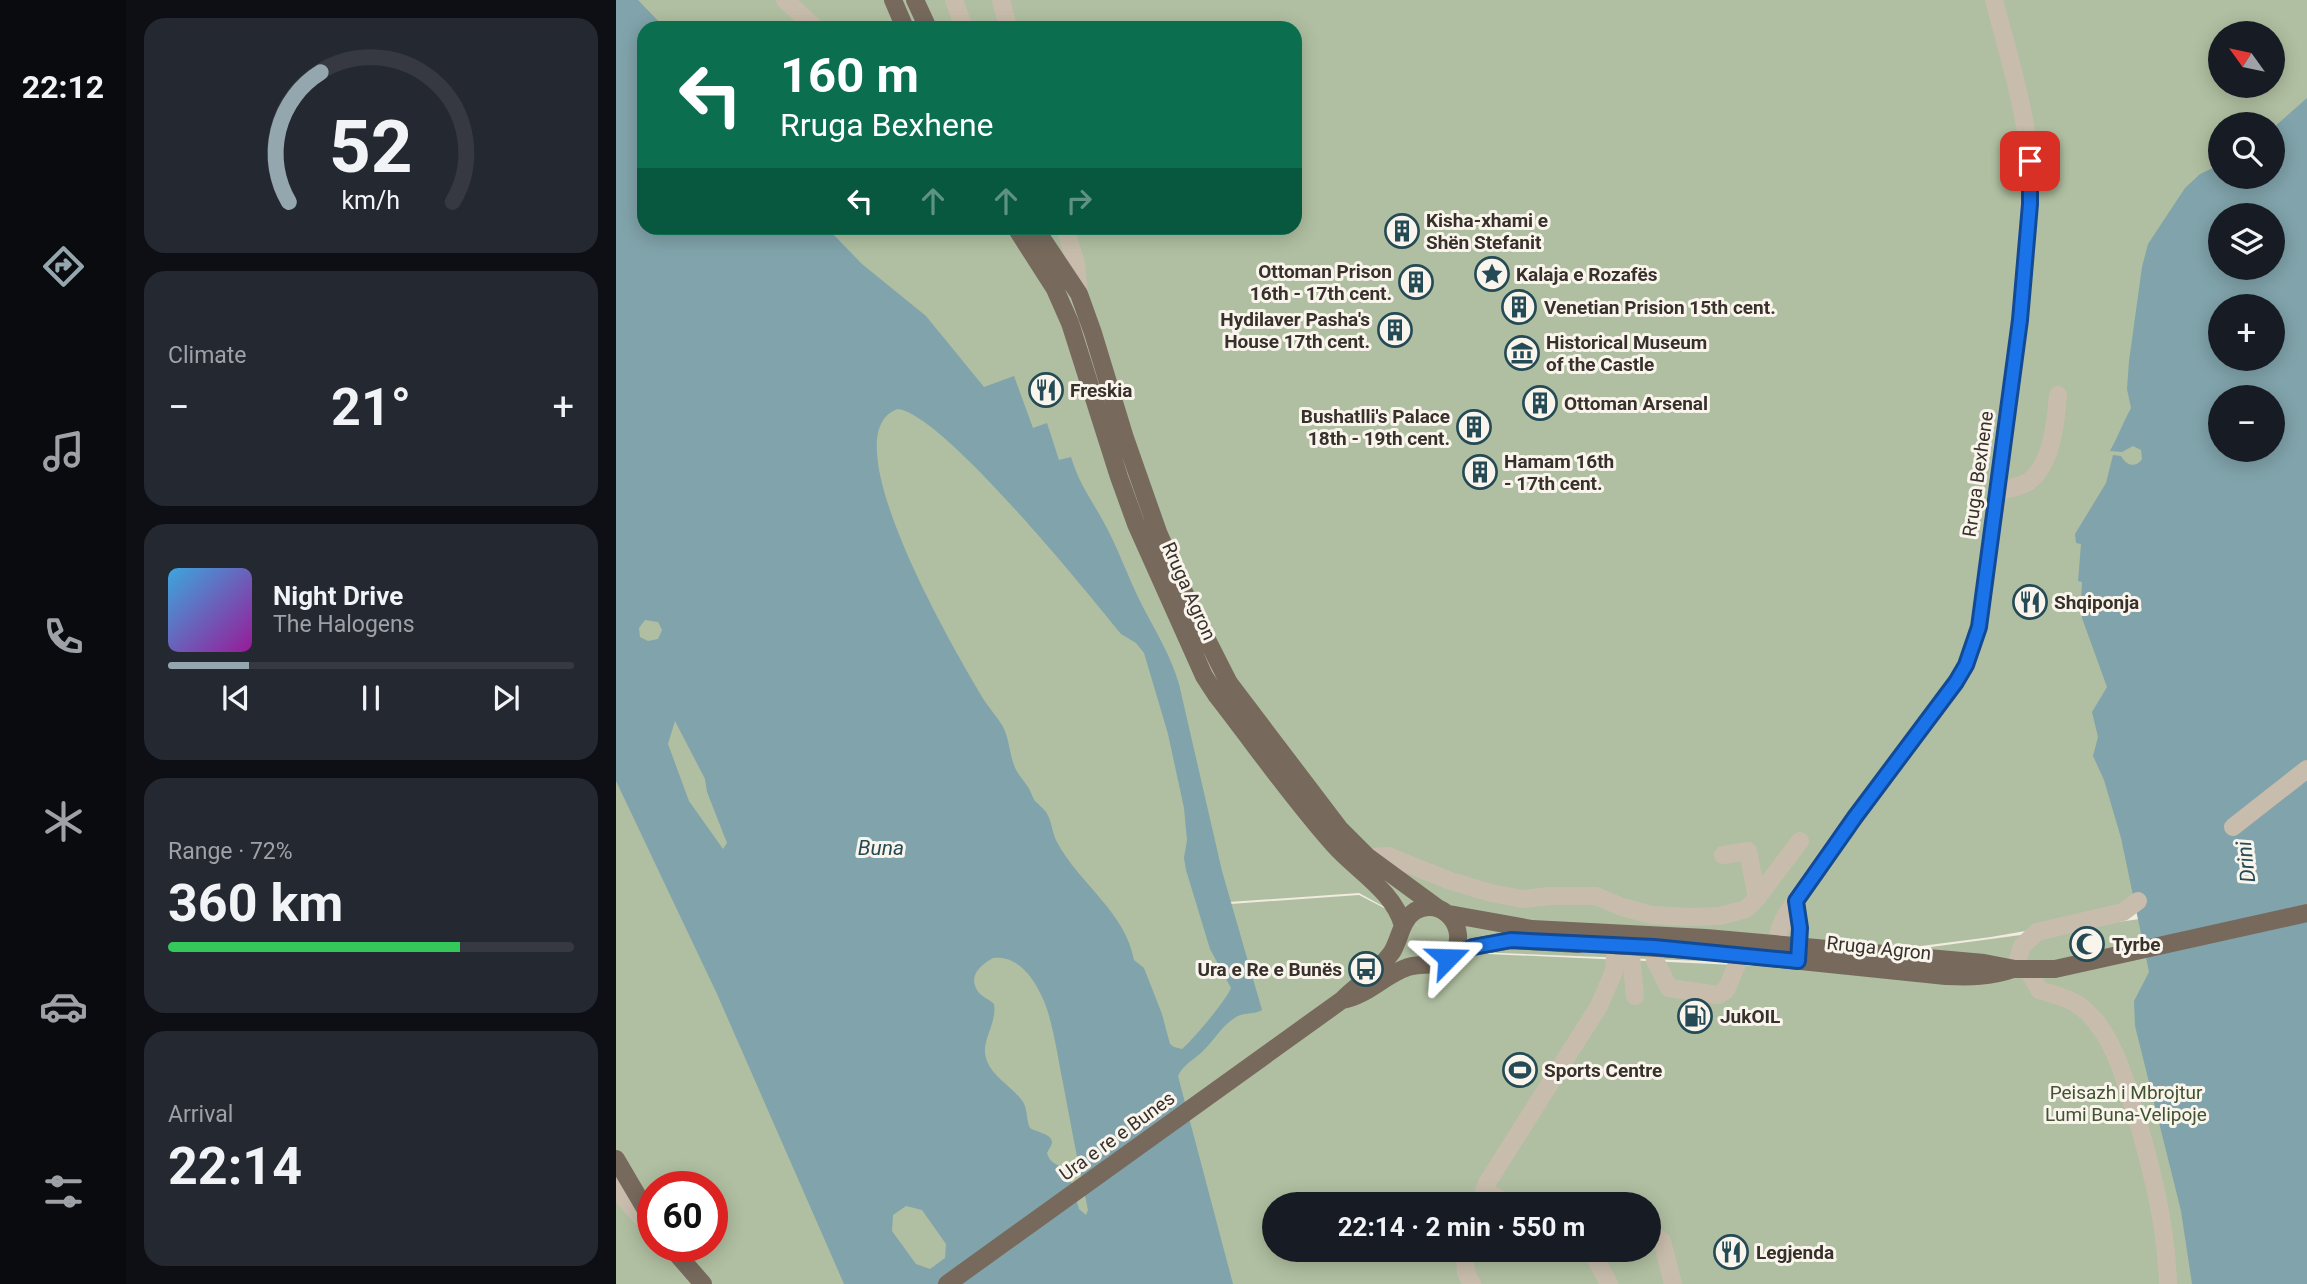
<!DOCTYPE html>
<html lang="en">
<head>
<meta charset="utf-8">
<style>
  :root { --surface:#171b24; --page:#242831; --text:#f1f3f6; --muted:#9ea1a6; --line:#363941; --accent:#95a7ae }
  body { margin:0; font-family:Roboto,sans-serif; background:var(--page); color:var(--text); height:100vh; display:flex; flex-direction:column; font-size:26px; white-space:nowrap }
  * { box-sizing:border-box; margin:0 }
  p { font-size:23px; color:var(--muted) }
  .icon { flex:none; width:38px; height:38px; fill:none; stroke:currentColor; stroke-width:2; stroke-linecap:round; stroke-linejoin:round }
  .map { position:relative; flex:1; overflow:hidden }
  .panel { display:flex; flex-direction:column; gap:18px; padding:18px; background:#0d0f14; width:490px }
  .panel>* { flex:none }
  .banner { position:absolute; left:21px; top:21px; width:665px; height:214px; border-radius:21px; box-shadow:0 4px 18px #0003; background:#0b6e4f; color:#fff; overflow:hidden }
  .needle { width:46px; rotate:303deg }
  .controls { position:absolute; left:1592px; top:21px; display:grid; gap:14px }
  .controls a { display:grid; place-items:center; width:77px; height:77px; border-radius:50%; background:var(--surface); box-shadow:0 4px 18px #0003; font-size:35px }
  .speed { position:absolute; left:21px; top:1171px; display:flex; gap:14px; font-size:35px; font-weight:700; text-align:center }
  .speed>* { display:grid; place-content:center; width:91px; height:91px; border-radius:50%; background:var(--surface); box-shadow:0 4px 18px #0003; line-height:1 }
  .speed .limit { border:10px solid #d22; background:#fff; color:#111 }
  .pin { position:absolute; display:grid; place-items:center; width:60px; height:60px; color:#fff; margin:-30px; border-radius:14px; box-shadow:0 4px 10px #0006 }
  .me { position:absolute; width:77px; margin:-38px; rotate:68deg; stroke-linejoin:round; filter:drop-shadow(0 0 5px #0008) }
  .turn { display:flex; align-items:center; gap:24px; height:147px; padding:0 28px; font-size:32px }
  .turn .icon { width:91px; height:91px; stroke-width:2.5 }
  .turn b { display:block; font-size:49px; line-height:60px }
  .lanes { display:flex; align-items:center; height:66px; padding:0 28px; background:#0003; justify-content:center; gap:35px; direction:ltr }
  .lanes .off { opacity:.35 }
  .big { font-size:52px; font-weight:700; line-height:1.1 }
  .panel .tile { flex:1; display:flex; flex-direction:column; justify-content:center; gap:10px; min-width:0; padding:0 24px; border-radius:21px; background:var(--page) }
  .panel .dial { align-items:center; gap:0 }
  .dial svg { height:182px; overflow:visible; fill:none; stroke:var(--line); stroke-width:7; stroke-linecap:round; text-anchor:middle }
  .dial text { fill:var(--text); stroke:none }
  .song { display:flex; align-items:center; gap:21px }
  .cover { width:84px; height:84px; border-radius:10px; background:linear-gradient(135deg,hsl(200 70% 55%),hsl(300 70% 35%)) }
  .played { height:7px; border-radius:4px; background:linear-gradient(90deg,var(--accent) 20%,var(--line) 20%) }
  .keys { display:flex; justify-content:space-around; direction:ltr }
  .heat { display:flex; justify-content:space-between; align-items:center; font-size:38px; direction:ltr }
  .charge { height:10px; border-radius:5px; background:linear-gradient(90deg,#34c759 72%,var(--line) 0) }
  .trip { position:absolute; left:646px; top:1192px; width:399px; height:70px; border-radius:35px; background:var(--surface); box-shadow:0 4px 18px #0003; font-weight:700; line-height:70px; text-align:center }
  main { display:flex; flex:1; min-height:0 }
  .tabs { display:flex; flex-direction:column; width:126px; justify-content:space-around; align-items:center; background:#090b0e; color:var(--muted) }
  .tabs .icon { width:49px; height:49px }
  .tabs .current { color:var(--accent) }
  .tabs b { font-size:32px; color:var(--text) }
  .map>svg:first-child { display:block }
</style>
</head>
<body>
<main>
<nav class="tabs">
<b>22:12</b>
<svg class="icon current" aria-label="directions" viewBox="0 0 24 24"><path d="M12 3l9 9-9 9-9-9zM9 14v-3h6M13 9l2 2-2 2"/></svg>
<svg class="icon" aria-label="music" viewBox="0 0 24 24"><path d="M9 18V5l10-2v13"/><circle cx="6" cy="18" r="3"/><circle cx="16" cy="16" r="3"/></svg>
<svg class="icon" aria-label="phone" viewBox="0 0 24 24"><path d="M5 4h4l2 5-3 2q2 4 5 5l2-3 5 2v4C11 20 4 13 5 4z"/></svg>
<svg class="icon" aria-label="climate" viewBox="0 0 24 24"><path d="M12 3v18M4 7l16 10M4 17L20 7"/></svg>
<svg class="icon" aria-label="car" viewBox="0 0 24 24"><path d="M5 17H2v-5l4-1 3-4h7l3 4 3 1v5h-3M9 17h6M6 11h13"/><circle cx="7" cy="17" r="2"/><circle cx="17" cy="17" r="2"/></svg>
<svg class="icon" aria-label="filters" viewBox="0 0 24 24"><path d="M4 7h16M4 17h16"/><circle cx="9" cy="7" r="2"/><circle cx="15" cy="17" r="2"/></svg>
</nav>
<section class="panel">
<div class="tile dial"><svg viewBox="0 0 100 80">
<path d="M14 69A42 42 0 1 1 86 69"/>
<path d="M14 69A42 42 0 0 1 28 12" stroke="#95a7ae"/>
<text x="50" y="56" font-size="32" font-weight="700">52</text>
<text x="50" y="72" font-size="11">km/h</text>
</svg></div>
<div class="tile"><p>Climate</p>
<div class="heat"><a>−</a><b class="big">21°</b><a>+</a></div>
</div>
<div class="tile">
<div class="song"><i class="cover"></i><div><b>Night Drive</b><p>The Halogens</p></div></div>
<div class="played"></div>
<div class="keys"><svg class="icon" aria-label="previous" viewBox="0 0 24 24"><path d="M18 5L8 12l10 7zM5 5v14"/></svg><svg class="icon" aria-label="pause" viewBox="0 0 24 24"><path d="M8 5v14M16 5v14"/></svg><svg class="icon" aria-label="next" viewBox="0 0 24 24"><path d="M6 5l10 7-10 7zM19 5v14"/></svg></div>
</div>
<div class="tile"><p>Range · 72%</p><b class="big">360 km</b><div class="charge"></div></div>
<div class="tile"><p>Arrival</p><b class="big">22:14</b></div>
</section>
<div class="map">
<svg width="1691" height="1284" viewBox="0 0 1691 1284">
  <rect width="100%" height="100%" fill="#f1ebe0"/>
  <path fill="#b0bfa1" fill-rule="evenodd" d="M0,0h1691v198l-46,108h-40v91l-74,513 -156,27 -210,27 -309,-12 -25,-10 20,11 314,14 374,-50 66,-467h52v-144l34,-92v1070h-1691zM28,28h651v200h-651zM1605,33h52v53h-52zM1605,124h52v53h-52zM1605,215h52v53h-52zM743,893l60,33 -60,-31 -129,9 -1,-2zM37,1186h59v60h-59zM658,1204h374v46h-374z"/>
  <path fill="#81a3ab" fill-rule="evenodd" d="M0,0h22l27,28h-21v200h183l35,36 64,52 58,71 30,-11 19,52 14,-5 12,37 12,-3c8,26 18,39 31,62 16,28 26,59 41,88 13,25 28,49 36,77l43,187 40,139c-8,5 -18,2 -26,7 -14,8 -23,25 -35,36 -8,7 -18,12 -23,23l55,208h-389l-127,-290 -101,-213zM282,409c46,6 188,182 223,225l15,9 8,10 24,81 16,74 3,32 -3,18 2,12 24,79 21,39c-4,11 -38,52 -49,61l-8,-2 -4,-3 -8,-30 -18,-46 -10,-8c-9,-49 -55,-76 -77,-118 -5,-9 -5,-21 -11,-30 -3,-4 -7,-7 -11,-11 -3,-4 -4,-10 -7,-14 -5,-8 -11,-13 -14,-22 -5,-14 -5,-28 -12,-40 -5,-8 -11,-15 -16,-22 -24,-39 -161,-270 -88,-294zM29,620l13,2 4,8 -4,9 -10,2 -8,-4 -1,-9zM59,721l30,58 2,13 20,51 -4,6 -34,-48 -21,-57zM377,958c25,-3 41,20 50,41 10,22 15,60 20,84 8,43 16,85 25,127l-2,5 -7,-6 -11,-38c-8,-7 -17,-5 -21,-18 1,-3 4,-6 5,-10 1,-9 -16,-11 -22,-15 -4,-8 -2,-18 -7,-26 -11,-17 -35,-26 -38,-49 -1,-17 12,-31 9,-49 -5,-5 -14,-8 -17,-14 -9,-15 5,-26 16,-32zM290,1206l16,4 24,34 -1,14 -15,11 -14,-5 -24,-33 1,-16z
    M1691,98v1186h-115l-11,-73 -46,-185 -1,-25 15,-29 -28,-134 -17,-58 -11,-24 5,-19 -6,-25 15,-25 -25,-69 -1,-19 1,-17 -4,-1 3,-37 -5,-1 -1,-9 31,-51 7,-28 8,1c5,9 14,13 21,3l-1,-9 -8,-4 -11,6 -12,-1c8,-14 13,-29 21,-43l-4,-19 2,-28 13,-94 6,-23 37,-56 15,-14 21,-10v13h52v-49zM1605,215h52v53h-52zM1605,306h52v53h-52zM1605,397h52v53h-52z"/>
  <g fill="none" stroke-linecap="round" stroke-linejoin="round">
    <path stroke="#c8bdac" stroke-width="18" d="M169,0l30,28
      M338,0l10,28
      M385,0l7,28
      M449,228l11,35 3,31
      M1381,492c9,-3 23,-5 31,-10 24,-16 28,-62 30,-87
      M1617,827l74,-58
      M1107,855l25,-4 9,47
      M752,857l20,-1 60,24 43,13 32,6 27,-3h46l26,11 30,8 37,2 31,-1 26,-7 11,-11 43,-57
      M1180,901l3,27 -1,32
      M1014,946l5,50
      M1038,947l1,13 14,28 49,7 8,-5 15,-35
      M1158,958l5,-28 7,-15 44,-64 126,-169 10,-17 13,-38 41,-307 11,-138c-1,-60 -22,-124 -37,-182
      M1399,969l7,-23 15,-14 86,-20 15,-11
      M1412,970l11,20c17,5 35,9 48,22 27,26 37,65 48,100 17,57 31,112 33,172
      M0,1189l26,29 10,3
      M892,1204l-24,-14 3,-7 112,-177 15,-35 2,-26
      M1032,1232l14,9 11,43
      M848,1250l2,22 6,12
      M975,1250l18,34"/>
    <path stroke="#776a5d" stroke-width="18" d="M277,0l12,28
      M299,0l13,28
      M400,228l39,61 15,34 49,154 17,47 68,152 13,20c39,50 75,102 117,149 22,25 60,46 69,81
      M419,228l44,66 14,39 32,105 33,94 33,76 38,75 110,145 29,29 71,52
      M833,914l83,15 174,9 278,25 31,6h40l252,-56
      M997,945l90,6 243,25c24,1 44,1 67,-7
      M833,958l24,-11 38,-7 67,4
      M0,1159l37,63
      M54,1246l33,38
      M331,1284l395,-284c16,-16 37,-29 50,-48 8,-13 9,-32 23,-41 27,-16 56,19 37,43 -11,15 -29,8 -44,13 -24,8 -41,29 -66,33"/>
  </g>
  <g fill="none" stroke-linecap="round" stroke-linejoin="round">
    <g stroke="#114b97" stroke-width="18">
      <path id="route" d="M832,958l25,-11 38,-7 143,7 144,14 2,-33 -4,-27 59,-84 101,-135 10,-17 13,-38 41,-307 10,-116v-43"/>
    </g>
    <use href="#route" stroke="#1a73e8" stroke-width="12"/>
  </g>
  <defs>
    <g id="building-ring" transform="scale(1.75)"><circle r="9.5" fill="#f9f5ec" stroke="#244a55" stroke-width="1.5"/><path d="M-4-6H4V6H1V3H-1V6H-4ZM-2.5-4.3h1.7v1.8h-1.7ZM.8-4.3h1.7v1.8H.8ZM-2.5-1h1.7V.8h-1.7ZM.8-1h1.7V.8H.8Z" fill="#244a55"/></g>
    <g id="sight-ring" transform="scale(1.75)"><circle r="9.5" fill="#f9f5ec" stroke="#244a55" stroke-width="1.5"/><path d="M0-6L1.8-2.2L6-1.7L2.9 1.2L3.7 5.4L0 3.3L-3.7 5.4L-2.9 1.2L-6-1.7L-1.8-2.2Z" fill="#244a55"/></g>
    <g id="museum-ring" transform="scale(1.75)"><circle r="9.5" fill="#f9f5ec" stroke="#244a55" stroke-width="1.5"/><path d="M0-6L6-3V-2H-6V-3ZM-5-1h2V3h-2ZM-1-1h2V3h-2ZM3-1h2V3H3ZM-6 4H6V6H-6Z" fill="#244a55"/></g>
    <g id="restaurant-ring" transform="scale(1.75)"><circle r="9.5" fill="#f9f5ec" stroke="#244a55" stroke-width="1.5"/><path d="M-5-6h1v4h1v-4h1v4h1v-4h1v5L-1.5 .5V6h-2V.5L-5-1ZM5-6V6H3V1.5H1.5Q1.5-4 5-6Z" fill="#244a55"/></g>
    <g id="mosque-ring" transform="scale(1.75)"><circle r="9.5" fill="#f9f5ec" stroke="#244a55" stroke-width="1.5"/><path d="M3.5-4.9A6 6 0 1 0 3.5 4.9A5 5 0 1 1 3.5-4.9Z" fill="#244a55"/></g>
    <g id="bus-ring" transform="scale(1.75)"><circle r="9.5" fill="#f9f5ec" stroke="#244a55" stroke-width="1.5"/><path d="M-5-6H5V4H4V6H2V4H-2V6H-4V4H-5ZM-3.5-4V0h7V-4ZM-3.5 1.2v1.5H-2V1.2ZM2 1.2v1.5H3.5V1.2Z" fill="#244a55"/></g>
    <g id="fuel-ring" transform="scale(1.75)"><circle r="9.5" fill="#f9f5ec" stroke="#244a55" stroke-width="1.5"/><path d="M-5.5-6h7V0h2V4h1.3V-2.5L3-4.5l.8-.8L6-3V5H2.5V1h-1V6h-7ZM-4.2-4.7v3.2H.2V-4.7Z" fill="#244a55"/></g>
    <g id="stadium-ring" transform="scale(1.75)"><circle r="9.5" fill="#f9f5ec" stroke="#244a55" stroke-width="1.5"/><path d="M0-5a6.5 5 0 1 0 0 10a6.5 5 0 1 0 0-10ZM-3.5-1.8h7v3.6h-7Z" fill="#244a55"/></g>
  </defs>
  <g fill-rule="evenodd">
    <use href="#building-ring" x="786" y="231"/>
    <use href="#sight-ring" x="876" y="274"/>
    <use href="#building-ring" x="800" y="282"/>
    <use href="#building-ring" x="903" y="307"/>
    <use href="#building-ring" x="779" y="330"/>
    <use href="#museum-ring" x="906" y="353"/>
    <use href="#restaurant-ring" x="430" y="390"/>
    <use href="#building-ring" x="924" y="403"/>
    <use href="#building-ring" x="858" y="427"/>
    <use href="#building-ring" x="864" y="472"/>
    <use href="#restaurant-ring" x="1414" y="602"/>
    <use href="#mosque-ring" x="1471" y="944"/>
    <use href="#bus-ring" x="750" y="969"/>
    <use href="#fuel-ring" x="1079" y="1016"/>
    <use href="#stadium-ring" x="904" y="1070"/>
    <use href="#restaurant-ring" x="1115" y="1252"/>
  </g>
  <g text-anchor="middle" dominant-baseline="central" stroke-width="6" stroke-linejoin="round" paint-order="stroke">
    <g font-size="19" font-weight="bold" fill="#37302b" stroke="#f9f5ec" text-anchor="start">
      <text x="810" y="220">Kisha-xhami e<tspan x="810" dy="22">Shën Stefanit</tspan></text>
      <text x="776" y="271" text-anchor="end">Ottoman Prison<tspan x="776" dy="22">16th - 17th cent.</tspan></text>
      <text x="900" y="274">Kalaja e Rozafës</text>
      <text x="928" y="307">Venetian Prision 15th cent.</text>
      <text x="754" y="319" text-anchor="end">Hydilaver Pasha's<tspan x="754" dy="22">House 17th cent.</tspan></text>
      <text x="930" y="342">Historical Museum<tspan x="930" dy="22">of the Castle</tspan></text>
      <text x="454" y="390">Freskia</text>
      <text x="948" y="403">Ottoman Arsenal</text>
      <text x="834" y="416" text-anchor="end">Bushatlli's Palace<tspan x="834" dy="22">18th - 19th cent.</tspan></text>
      <text x="888" y="461">Hamam 16th<tspan x="888" dy="22">- 17th cent.</tspan></text>
      <text x="1438" y="602">Shqiponja</text>
      <text x="1496" y="944">Tyrbe</text>
      <text x="726" y="969" text-anchor="end">Ura e Re e Bunës</text>
      <text x="1104" y="1016">JukOIL</text>
      <text x="928" y="1070">Sports Centre</text>
      <text x="1140" y="1252">Legjenda</text>
    </g>
    <g font-size="19" fill="#37302b" stroke="#f9f5ec">
      <text transform="translate(1362 474) rotate(-82)">Rruga Bexhene</text>
      <text transform="translate(573 591) rotate(66)">Rruga Agron</text>
      <text transform="translate(1263 948) rotate(6)">Rruga Agron</text>
      <text transform="translate(501 1136) rotate(-36)">Ura e re e Bunes</text>
    </g>
    <g font-size="19" fill="#415331" stroke="#f9f5ec">
      <text x="1510" y="1092">Peisazh i Mbrojtur<tspan x="1510" dy="22">Lumi Buna-Velipoje</tspan></text>
    </g>
    <g font-size="21" font-style="italic" fill="#244a55" stroke="#f9f5ec">
      <text x="265" y="848">Buna</text>
      <text transform="translate(1630 862) rotate(-96)">Drini</text>
    </g>
  </g>
</svg>
<div class="controls">
<a><svg class="needle" viewBox="-14 -14 28 28"><path d="M0-13l5 13h-10z" fill="#e53935"/><path d="M0 13l5-13h-10z" fill="#9ea1a6"/></svg></a>
<a><svg class="icon" aria-label="search" viewBox="0 0 24 24"><circle cx="10" cy="10" r="6"/><path d="M15 15l6 6"/></svg></a>
<a><svg class="icon" aria-label="layers" viewBox="0 0 24 24"><path d="M12 4l9 5-9 5-9-5zM3 14l9 5 9-5"/></svg></a>
<a>+</a>
<a>−</a>
</div>
<div class="speed"><div class="limit">60</div></div>
<div class="pin" style="left:1414px;top:161px;background:#d93025"><svg class="icon" aria-label="arrive" viewBox="0 0 24 24"><path d="M6 21V4h12l-3 4 3 4H6"/></svg></div>
<svg class="me" style="left:832px;top:958px" viewBox="-20 -20 40 40"><path d="M0-17L14 15 0 8-14 15z" fill="#1a73e8" stroke="#fff" stroke-width="4"/></svg>
<div class="trip">22:14 · 2 min · 550 m</div>
<div class="banner">
<div class="turn"><svg class="icon" aria-label="left" viewBox="0 0 24 24"><path d="M17 20v-9H6M10 6l-5 5 5 5"/></svg><div><b>160 m</b>Rruga Bexhene</div></div>
<div class="lanes"><svg class="icon" aria-label="left" viewBox="0 0 24 24"><path d="M17 20v-9H6M10 6l-5 5 5 5"/></svg><svg class="icon off" aria-label="ahead" viewBox="0 0 24 24"><path d="M12 20V5M6 11l6-6 6 6"/></svg><svg class="icon off" aria-label="ahead" viewBox="0 0 24 24"><path d="M12 20V5M6 11l6-6 6 6"/></svg><svg class="icon off" aria-label="right" viewBox="0 0 24 24"><path d="M7 20v-9h11M14 6l5 5-5 5"/></svg></div>
</div>
</div>
</main>
</body>
</html>
